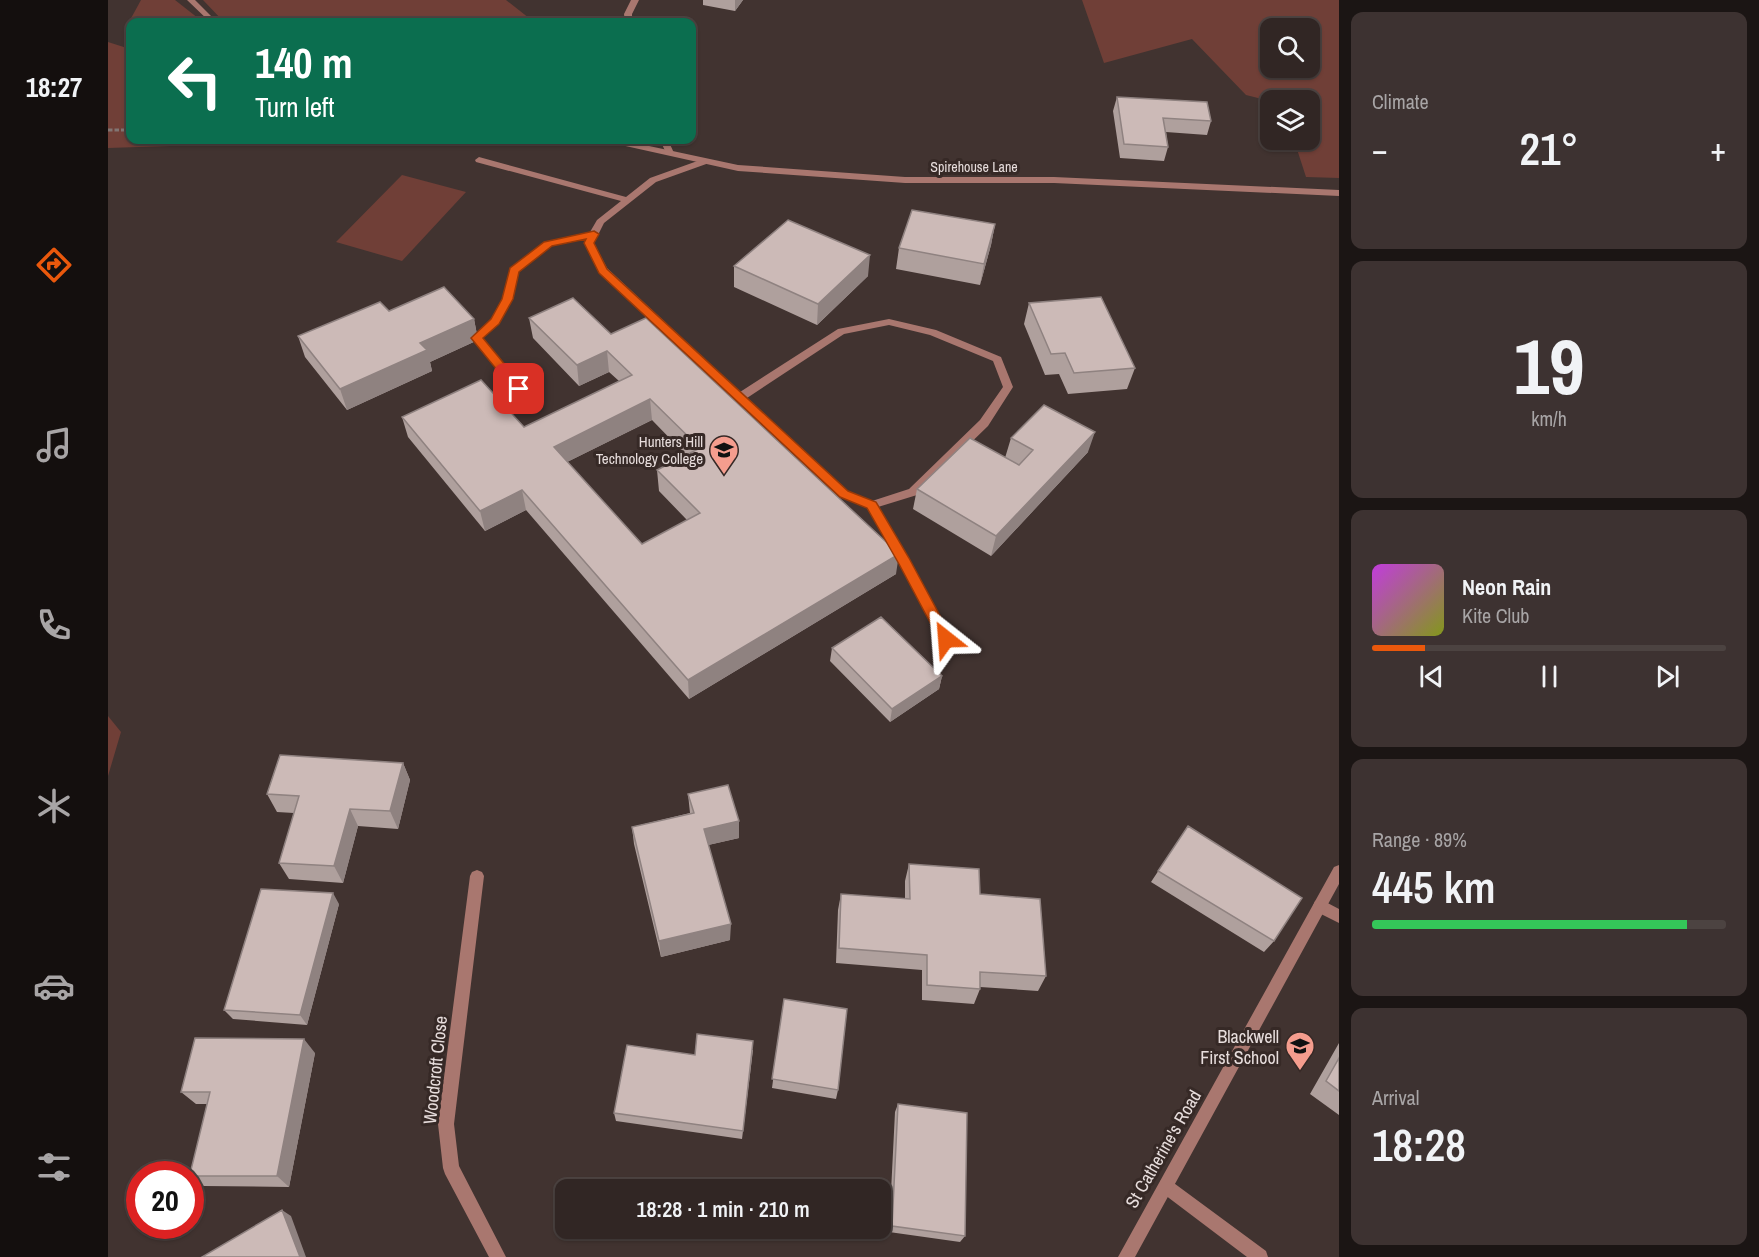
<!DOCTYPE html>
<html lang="en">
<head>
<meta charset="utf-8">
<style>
  :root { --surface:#312624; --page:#3d3231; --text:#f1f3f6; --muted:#a8a5a6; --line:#4c4341; --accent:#ea580c }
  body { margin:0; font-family:"Archivo Narrow",sans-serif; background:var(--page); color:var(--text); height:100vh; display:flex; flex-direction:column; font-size:22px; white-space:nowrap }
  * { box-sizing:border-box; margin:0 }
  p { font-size:20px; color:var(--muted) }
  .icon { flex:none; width:33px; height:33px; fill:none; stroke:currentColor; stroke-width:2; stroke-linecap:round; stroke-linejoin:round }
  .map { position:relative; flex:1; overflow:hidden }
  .details { display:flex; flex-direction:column; gap:12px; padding:12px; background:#1b1514; width:420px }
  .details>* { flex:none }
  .guide { position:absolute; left:18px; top:18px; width:570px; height:126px; border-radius:12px; box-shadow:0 2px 4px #0004,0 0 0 2px var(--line); background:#0b6e4f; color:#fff; overflow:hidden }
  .buttons { position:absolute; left:1152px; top:18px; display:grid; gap:12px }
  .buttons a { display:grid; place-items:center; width:60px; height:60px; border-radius:12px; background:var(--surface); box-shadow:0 2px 4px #0004,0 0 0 2px var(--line); font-size:30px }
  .speed { position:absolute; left:18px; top:1161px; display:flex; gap:12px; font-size:30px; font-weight:700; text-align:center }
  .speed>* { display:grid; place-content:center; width:78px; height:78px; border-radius:50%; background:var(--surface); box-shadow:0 2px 4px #0004,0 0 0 2px var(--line); line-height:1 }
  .speed .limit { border:9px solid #d22; background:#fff; color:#111 }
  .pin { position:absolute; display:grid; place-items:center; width:51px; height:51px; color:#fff; margin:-26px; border-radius:12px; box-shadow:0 3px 9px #0006 }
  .me { position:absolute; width:66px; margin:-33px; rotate:332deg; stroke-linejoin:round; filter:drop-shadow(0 0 4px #0008) }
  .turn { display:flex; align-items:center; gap:21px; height:126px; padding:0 30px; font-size:27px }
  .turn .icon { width:78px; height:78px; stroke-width:2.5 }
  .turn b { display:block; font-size:42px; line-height:51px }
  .big { font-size:45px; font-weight:600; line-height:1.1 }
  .details .widget { flex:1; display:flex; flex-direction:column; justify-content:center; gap:9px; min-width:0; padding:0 21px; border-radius:12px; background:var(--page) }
  .details .dial { align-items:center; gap:0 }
  .dial b { font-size:78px; line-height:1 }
  .song { display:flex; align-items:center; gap:18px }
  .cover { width:72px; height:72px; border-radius:9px; background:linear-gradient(135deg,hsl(290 70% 55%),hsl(70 70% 35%)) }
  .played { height:6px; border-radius:3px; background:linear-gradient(90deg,var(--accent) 15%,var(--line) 15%) }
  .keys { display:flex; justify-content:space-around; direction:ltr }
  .heat { display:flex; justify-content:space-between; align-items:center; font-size:33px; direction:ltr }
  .charge { height:9px; border-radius:4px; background:linear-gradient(90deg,#34c759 89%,var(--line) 0) }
  .trip { position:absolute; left:447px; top:1179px; width:336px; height:60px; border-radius:12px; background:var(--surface); box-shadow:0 2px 4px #0004,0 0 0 2px var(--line); font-weight:600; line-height:60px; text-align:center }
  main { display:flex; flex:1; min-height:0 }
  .tab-bar { display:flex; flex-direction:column; width:108px; justify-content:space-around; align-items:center; background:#140f0e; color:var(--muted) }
  .tab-bar .icon { width:42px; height:42px }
  .tab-bar .selected { color:var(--accent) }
  .tab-bar b { font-size:27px; color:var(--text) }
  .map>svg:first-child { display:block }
</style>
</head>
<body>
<main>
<nav class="tab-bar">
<b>18:27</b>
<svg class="icon selected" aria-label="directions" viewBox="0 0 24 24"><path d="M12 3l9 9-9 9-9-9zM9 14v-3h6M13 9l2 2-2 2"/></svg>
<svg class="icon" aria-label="music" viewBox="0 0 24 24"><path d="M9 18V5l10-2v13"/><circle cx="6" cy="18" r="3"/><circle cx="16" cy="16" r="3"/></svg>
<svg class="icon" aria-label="phone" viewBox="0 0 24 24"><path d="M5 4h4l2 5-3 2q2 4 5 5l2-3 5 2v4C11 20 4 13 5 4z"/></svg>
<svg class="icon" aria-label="climate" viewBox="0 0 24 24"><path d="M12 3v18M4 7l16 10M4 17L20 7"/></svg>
<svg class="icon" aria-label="car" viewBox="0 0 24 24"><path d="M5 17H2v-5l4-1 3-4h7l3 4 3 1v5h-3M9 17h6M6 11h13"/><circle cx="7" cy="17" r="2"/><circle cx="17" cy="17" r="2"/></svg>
<svg class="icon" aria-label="filters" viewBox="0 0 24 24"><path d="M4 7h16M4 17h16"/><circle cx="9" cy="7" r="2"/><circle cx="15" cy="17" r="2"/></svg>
</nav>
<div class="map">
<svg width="1231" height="1257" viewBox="0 0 1231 1257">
  <rect width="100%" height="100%" fill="#413330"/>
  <path fill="#703f37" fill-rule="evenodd" d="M33,0h34l28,22h-74z
    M95,0h303l28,22h-310z
    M974,0h257v178l-33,-1 -12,-37h16v-40l-40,1 -24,-6 -54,-56 -88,24zM1202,28v40h-40v-40z
    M0,42l22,7v91h223l-245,8z
    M294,175l64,17 -64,69 -66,-19z
    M0,716l13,16 -13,44z"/>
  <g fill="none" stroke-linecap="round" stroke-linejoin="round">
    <path stroke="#827573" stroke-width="3" stroke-dasharray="4.5 2" stroke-linecap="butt" d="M0,130h22"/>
    <path fill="#a9776f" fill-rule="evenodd" d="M523,0h8l-7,14v8h-7l-1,-8z
      M552,140h8l6,13 -1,2h-6z
      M371,157l147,40 24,-19 53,-19h6v4l-53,19 -52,41 -10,20 13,25 133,124 98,-63 51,-10 47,11 65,27 12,30 -25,39 -71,69 -39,12 31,51 43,81 -2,3h-8l-42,-79 -33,-55 -27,-11 -240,-225 -16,-29 3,-5 -36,8 -33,25 -6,28 -14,24 -15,15 55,68 -1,3h-8l-57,-71 19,-19 11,-20 9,-31 34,-26 45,-10 7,-12 24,-19 -145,-39 -1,-2zM781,325l41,10 63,26 10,26 -23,33 -71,69 -37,12 -24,-10 -101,-93 97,-64z
      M1212,899l19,10v14l-24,-12 -2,-5 2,-5z
      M1059,1178l99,73 2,6h-21l-86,-65 -2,-6 2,-6z"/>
    <path fill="#a9776f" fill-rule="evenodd" d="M79,0h8l22,22h-7z
      M500,140h13l117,25 167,12h149l285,13v6l-285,-13h-149l-167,-12 -126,-28z
      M1231,865v19l-204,373h-17l216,-390z
      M369,870l5,2 2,4 -30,248 5,42 47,91h-17l-44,-83 -2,-6 -5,-44 32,-248 2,-4z"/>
  </g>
  <path fill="#afa09d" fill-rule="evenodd" d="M595,0h40l-8,11 -32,-6z
    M1009,97l94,24 -4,14 -41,-3 2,15 -4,14 -44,-3 -7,-47z
    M887,224l-4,21 -11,40 -84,-16 3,-21z
    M626,266l134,10 -51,49 -83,-38z
    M921,303l106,65 -8,21 -59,5 -9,-20 -14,1 -21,-51z
    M281,311l85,8 4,21 -48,22 2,9 -85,39 -42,-53 -7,-21z
    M421,318l82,16 285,240 -207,125 -163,-189 -41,21 -77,-94 -6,-20 122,10 95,-46 -10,-9 -30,14 -46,-48zM544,420l34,35 -29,15 2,21 28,29 -45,24 -75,-82z
    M903,438l77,14 -97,104 -78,-47 4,-20 88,-31z
    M724,648l110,28 -3,13 -49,33 -60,-61z
    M295,763l7,17 -12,49 -40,-3 -15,57 -54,-4 -10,-16 15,-50 -17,-1 -10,-18z
    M580,794l51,44 -31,7 22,95 -69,17 -27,-113 -2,-17 58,-14z
    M1080,826l86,115 -10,11 -113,-70z
    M801,864l71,30 66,82 -8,15 -58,-4v2l-6,15 -52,-4v-30l-86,-7 2,-53 3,-16 64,5v-18z
    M231,904l-32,121 -74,-6 -9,-9z
    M676,999l54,91 -2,9 -64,-11z
    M1231,1043v72l-29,-21z
    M645,1050l-11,89 -126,-18 -2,-8 81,-58z
    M207,1053l-26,134 -85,-1 -14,-10 17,-72h-11l-15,-12z
    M790,1104l67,132 -5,6 -71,-10 6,-120z"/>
  <path fill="#8f8280" d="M627,0h8l-8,11z
    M887,224l-4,21 -11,40 4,-21z
    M762,255l-2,21 -51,49 1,-21z
    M366,319l4,21 -48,22 2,9 -85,39 -7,-21 80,-46z
    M499,351l2,21 -30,14 -2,-21z
    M542,399l2,21 -95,47 -3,-20z
    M987,432l-7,20 -97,104 5,-20z
    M414,490l4,20 -41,21 -5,-20z
    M791,554l-3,20 -207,125 -1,-19z
    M834,676l-3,13 -49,33 2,-13z
    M295,763l7,17 -12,49 -8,-18z
    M242,809l8,17 -15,57 -9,-17z
    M631,821v17l-35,8v-17z
    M225,893l6,11 -32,121 -7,-10z
    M623,924l-1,16 -69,17 -2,-16z
    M196,1039l11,14 -26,134 -12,-11z
    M174,1210l9,6 15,41h-6z"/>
  <path fill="#ccbab7" stroke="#8f8280" stroke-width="1.5" fill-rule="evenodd" d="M1009,97l90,5 4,19 -48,-3 5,29 -44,-3z
    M804,210l83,14 -11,40 -85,-16z
    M680,220l82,35 -52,49 -84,-38z
    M336,287l30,32 -54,24 7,7 -87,39 -42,-53 82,-34 9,9z
    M993,297l34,71 -61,5 -9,-20 -14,1 -22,-51z
    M465,298l38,36 35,-16 253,236 -211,126 -166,-190 -42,21 -78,-94 79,-37 43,47 108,-52 -25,-24 -30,14 -48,-47zM542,399l50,49 -43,22 43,43 -58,31 -88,-97z
    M936,405l51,27 -99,104 -79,-47 53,-51 49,27 14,-15 -22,-12z
    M773,617l61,59 -50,33 -60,-61z
    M172,755l123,8 -13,48 -40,-2 -16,57 -55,-3 20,-67 -32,-2z
    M620,785l11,36 -35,8 27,95 -72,17 -27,-114 62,-14 -6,-19z
    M1080,826l114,72 -28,43 -116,-70z
    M801,864l70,5 1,25 60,5 6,77 -66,-4v17l-53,-4v-30l-88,-7 2,-54 69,5z
    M153,889l72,4 -33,122 -76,-5z
    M676,999l63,10 -9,81 -66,-11z
    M589,1034l56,7 -10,90 -129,-18 13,-68 68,10z
    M87,1038l109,1 -27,137h-87v-2l20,-82h-29z
    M1231,1058v33l-13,-10z
    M790,1104l69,9 -2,123 -73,-10z
    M174,1210l18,47h-98z"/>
  <path fill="#ea580c" stroke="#983908" stroke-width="1.5" d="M486,231l5,3 -5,9 13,26 241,222 28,11 33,56 42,78 2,3 -2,4h-10l-42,-79 -32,-56 -27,-11 -241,-224 -15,-30 2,-4 -34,7 -33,26 -6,27 -14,25 -16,14 42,51 -2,3h-8l-44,-54 20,-19 5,-9 6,-11 8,-31 34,-26z"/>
  <defs>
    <g id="school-pin" transform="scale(1.5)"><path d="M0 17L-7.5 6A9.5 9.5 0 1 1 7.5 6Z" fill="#f59d8e" stroke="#362926"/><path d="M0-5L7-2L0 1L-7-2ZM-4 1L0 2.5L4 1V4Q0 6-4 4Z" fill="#111"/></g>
  </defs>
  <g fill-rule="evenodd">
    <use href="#school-pin" x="616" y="450"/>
    <use href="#school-pin" x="1192" y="1046"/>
  </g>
  <g text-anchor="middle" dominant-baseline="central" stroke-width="6" stroke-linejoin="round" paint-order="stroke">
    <g font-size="14" fill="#e7dddc" stroke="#362926">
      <text x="866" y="167">Spirehouse Lane</text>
    </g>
    <g font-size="15" fill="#e7dddc" stroke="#362926" text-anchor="end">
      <text x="595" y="441">Hunters Hill<tspan x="595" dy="17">Technology College</tspan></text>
    </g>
    <g font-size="18" fill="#e7dddc" stroke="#362926" text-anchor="end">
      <text x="1171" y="1036">Blackwell<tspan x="1171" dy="21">First School</tspan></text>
    </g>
    <g font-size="18" fill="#e7dddc" stroke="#362926">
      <text transform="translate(327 1070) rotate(-84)">Woodcroft Close</text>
      <text transform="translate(1055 1149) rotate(-60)">St Catherine's Road</text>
    </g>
  </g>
</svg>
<div class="buttons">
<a><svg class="icon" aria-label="search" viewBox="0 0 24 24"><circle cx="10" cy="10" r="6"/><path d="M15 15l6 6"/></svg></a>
<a><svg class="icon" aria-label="layers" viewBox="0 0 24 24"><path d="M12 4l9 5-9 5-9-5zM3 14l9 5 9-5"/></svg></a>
</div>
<div class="speed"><div class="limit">20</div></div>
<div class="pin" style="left:411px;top:389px;background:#d93025"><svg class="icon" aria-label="arrive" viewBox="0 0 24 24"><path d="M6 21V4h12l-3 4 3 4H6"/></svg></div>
<svg class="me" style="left:838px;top:639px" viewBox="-20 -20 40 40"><path d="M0-17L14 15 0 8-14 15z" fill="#ea580c" stroke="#fff" stroke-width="4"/></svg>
<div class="trip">18:28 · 1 min · 210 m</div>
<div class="guide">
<div class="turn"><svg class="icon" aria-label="left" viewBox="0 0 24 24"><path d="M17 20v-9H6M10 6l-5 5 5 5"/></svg><div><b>140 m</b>Turn left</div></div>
</div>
</div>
<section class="details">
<div class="widget"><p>Climate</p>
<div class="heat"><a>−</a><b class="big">21°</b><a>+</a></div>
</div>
<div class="widget dial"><b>19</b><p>km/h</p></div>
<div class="widget">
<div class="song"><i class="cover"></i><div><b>Neon Rain</b><p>Kite Club</p></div></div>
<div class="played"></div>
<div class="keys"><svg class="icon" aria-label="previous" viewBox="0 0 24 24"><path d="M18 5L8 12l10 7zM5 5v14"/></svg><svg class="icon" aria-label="pause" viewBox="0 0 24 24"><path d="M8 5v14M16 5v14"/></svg><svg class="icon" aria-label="next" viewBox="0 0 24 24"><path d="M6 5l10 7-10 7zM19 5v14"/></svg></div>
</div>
<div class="widget"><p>Range · 89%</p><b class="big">445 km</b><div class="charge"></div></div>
<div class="widget"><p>Arrival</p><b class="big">18:28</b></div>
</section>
</main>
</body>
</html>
